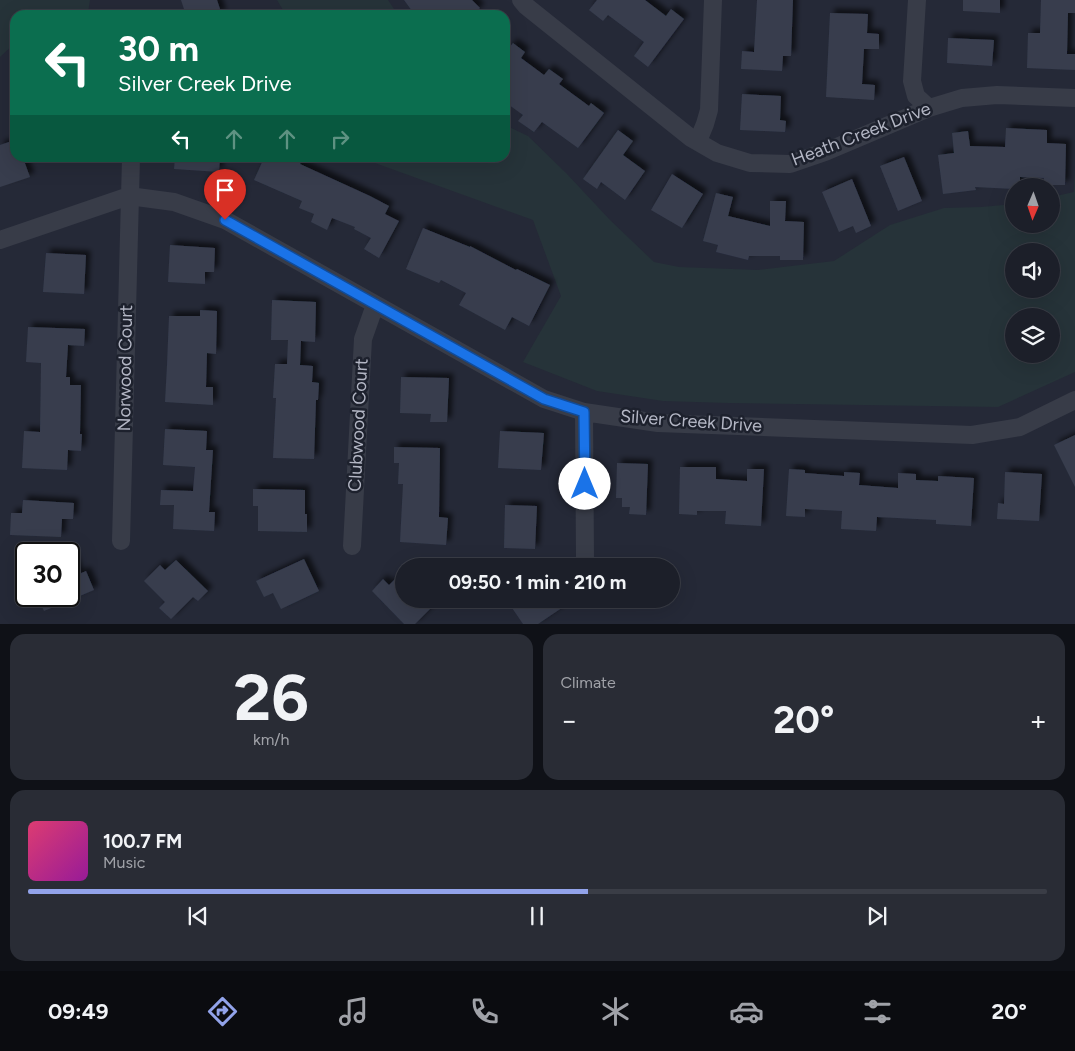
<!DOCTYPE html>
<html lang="en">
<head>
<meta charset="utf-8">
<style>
  :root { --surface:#1c1f29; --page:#292c35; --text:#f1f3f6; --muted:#a0a2a8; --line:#3a3d46; --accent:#92a3ea }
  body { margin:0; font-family:Figtree,sans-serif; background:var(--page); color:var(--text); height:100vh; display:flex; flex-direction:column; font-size:19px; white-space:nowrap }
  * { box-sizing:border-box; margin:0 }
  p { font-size:16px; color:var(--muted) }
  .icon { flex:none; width:28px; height:28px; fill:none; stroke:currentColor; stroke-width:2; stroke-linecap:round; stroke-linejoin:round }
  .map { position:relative; height:624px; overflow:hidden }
  .drawer { display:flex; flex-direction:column; gap:10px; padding:10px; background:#0f1117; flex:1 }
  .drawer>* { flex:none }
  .hud { position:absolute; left:10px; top:10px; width:500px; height:152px; border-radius:15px; box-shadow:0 5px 20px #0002,0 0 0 1px var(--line); background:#0b6e4f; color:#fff; overflow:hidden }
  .needle { width:32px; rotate:182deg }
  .tools { position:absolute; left:1005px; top:178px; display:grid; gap:10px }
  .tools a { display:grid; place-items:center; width:55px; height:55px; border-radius:50%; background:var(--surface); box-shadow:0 5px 20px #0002,0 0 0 1px var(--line); font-size:25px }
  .speed { position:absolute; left:15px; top:542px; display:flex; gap:10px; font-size:25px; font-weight:700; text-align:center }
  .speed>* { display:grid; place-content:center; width:65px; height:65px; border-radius:50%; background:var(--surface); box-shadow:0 5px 20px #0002,0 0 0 1px var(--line); line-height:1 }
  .speed .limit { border:2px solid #111; border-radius:8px; background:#fff; color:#111 }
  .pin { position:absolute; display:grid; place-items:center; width:42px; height:42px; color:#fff; margin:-51px -21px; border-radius:50% 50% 50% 0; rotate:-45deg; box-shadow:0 0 5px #0007 }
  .pin .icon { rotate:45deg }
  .me { position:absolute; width:55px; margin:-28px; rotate:0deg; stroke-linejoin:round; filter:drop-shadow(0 0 4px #0008) }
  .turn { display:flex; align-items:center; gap:18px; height:105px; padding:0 25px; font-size:22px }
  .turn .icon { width:65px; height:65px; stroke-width:2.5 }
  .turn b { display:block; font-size:35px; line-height:42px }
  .lanes { display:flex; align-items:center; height:48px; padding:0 25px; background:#0003; justify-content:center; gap:25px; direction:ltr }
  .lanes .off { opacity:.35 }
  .big { font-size:38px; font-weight:700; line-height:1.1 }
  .drawer .card { flex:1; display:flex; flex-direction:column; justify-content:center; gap:8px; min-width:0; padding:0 18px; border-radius:15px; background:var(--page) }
  .drawer .dial { align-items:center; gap:0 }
  .dial b { font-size:65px; line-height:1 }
  .song { display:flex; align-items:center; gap:15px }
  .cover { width:60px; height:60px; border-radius:8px; background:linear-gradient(135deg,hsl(340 70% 55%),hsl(300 70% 35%)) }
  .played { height:5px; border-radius:2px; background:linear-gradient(90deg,var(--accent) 55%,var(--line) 55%) }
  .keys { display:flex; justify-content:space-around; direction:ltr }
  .heat { display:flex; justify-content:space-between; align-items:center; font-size:28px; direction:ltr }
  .drawer .tiles { flex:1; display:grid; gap:10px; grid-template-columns:1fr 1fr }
  .card:last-child { grid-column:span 2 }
  .trip { position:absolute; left:395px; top:558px; width:285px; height:50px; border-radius:25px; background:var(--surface); box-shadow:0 5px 20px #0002,0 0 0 1px var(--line); font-weight:700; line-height:50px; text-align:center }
  .dock { display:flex; height:80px; justify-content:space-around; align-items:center; background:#0b0c10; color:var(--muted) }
  .dock .icon { width:35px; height:35px }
  .dock .on { color:var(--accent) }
  .dock b { font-size:22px; color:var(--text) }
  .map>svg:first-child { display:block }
</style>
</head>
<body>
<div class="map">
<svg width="1075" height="624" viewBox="0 0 1075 624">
  <defs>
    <filter id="shadow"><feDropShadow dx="4.5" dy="-4.5" stdDeviation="2.5" flood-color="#0009"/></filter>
  </defs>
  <rect width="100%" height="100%" fill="#252937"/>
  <path fill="#263339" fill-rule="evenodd" d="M0,0h90l-2,13h-43l-2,2h-28v28l-15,14z
    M277,0h111l10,15h-112z
    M505,125l23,11 39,38 43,46 44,42 25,5 79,3 76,-9 56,-36 54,-17 37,-1 33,-3v20h37v-27l23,-5 1,-26v206l-77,35 -270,-4 -65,-2 -66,-10 -74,-29 38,-66 -28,-76 -158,-57 -3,-5h133zM1014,251h37v38h-37zM1014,316h37v38h-37z"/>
  <path fill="#373d4e" filter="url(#shadow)" d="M181,0h36l5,15h-36z
    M404,0h68l8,8 -8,7h-57z
    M597,0h48l21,16 5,-7 13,10 -36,48 -14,-11 10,-14 -36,-27 -5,6 -14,-11z
    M757,0h36l-2,56h-8l-1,15 -41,-2 1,-18 12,1z
    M963,0h37v13l-37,-2z
    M1041,0h34v13h-7l-1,41h8v16l-48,-2 1,-35h12z
    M830,13l38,1 -1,19 12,1v15h-15l-2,35 13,1 -1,15 -48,-3z
    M948,38l46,2 -2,26 -45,-3z
    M513,43l12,9 -4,6 23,17 5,-6 14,10 -4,5 30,22 2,-3 13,10 -26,35 -36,-26 -8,10 -16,-11 5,-6 -18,-13v-49z
    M742,94l39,2 -1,24 6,1 -1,11 -45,-2z
    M1006,128l41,2v13l19,1 -1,41h-21v-7l-24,-1v9h-6v3l-39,-2 1,3 -33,4 -5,-39 16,-2 -2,-20 16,-2 2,15 35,1z
    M618,130l15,11 -10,14 22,16 -20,29 -24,-18 -4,7 -14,-10z
    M15,140v18h8l7,19 -30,10v-42z
    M904,157l18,44 -24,10 -18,-45z
    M175,158h45l-1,14 -45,-3z
    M264,158h39l-3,6 70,32 19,10 -4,8 14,7 -20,37 -15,-9 7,-11 -17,-9 1,-2 -23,-9 -5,12 -16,-8 3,-8 -15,-6 3,-7 -48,-21z
    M672,174l31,20 -21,34 -31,-18z
    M852,179l19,47 -15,7 -3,-7 -14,6 -17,-40z
    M716,193l17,4 -5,19 42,10v-25h16l-1,20 19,1 -1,38h-23v-4h-31l-1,4 -32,-8 2,-7 -15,-4z
    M423,228l47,19v-1l46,24 1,-1 33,16 -21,41 -17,-9 -7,13 -46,-25 7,-12 -25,-13 -2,3 -33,-14z
    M170,245l45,3 -1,24h-9v12l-37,-2z
    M46,253l40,2 -2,39 -41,-2z
    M272,300l44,2 -1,40 -14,-1 -1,24 13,1 -1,16 7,1 -1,17h-2l-2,59 -41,-1 3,-60h-3l2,-34h12l1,-24h-17z
    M200,310l17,1 -1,43 -9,-1 -1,34h7v18l-48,-3 2,-37 2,-49h31z
    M28,327l57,2 -1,17 -16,-1 -2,32h4v8h11l-1,49h2l-1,17 -13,-1 -1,20 -45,-2 2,-37 16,1 1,-69 -15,-1z
    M401,377l48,1 -2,44h-17l1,-8 -31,-1z
    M165,429l42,2 -1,19h7l-4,62h6l-1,19 -41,-2 1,-24h-14l1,-15 32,1 2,-24 -32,-2z
    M500,431l44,2 -3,37 -43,-2z
    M1075,435v52l-21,-42z
    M394,447l46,1 -1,69 9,1 -2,27 -46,-3 3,-58h-5l1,-21h-5z
    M617,463l31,1 -2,51 -17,-1 1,-7h-8v-9h-6z
    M680,467h36v12l31,2v-12h17l-3,57 -36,-2 1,-13h-29v4l-18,-1z
    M789,469l16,1v3l39,3v-4l16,1 -1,12 39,3v-15l18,1v6l22,1v-5l36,2 -3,48 -35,-2v-4l-59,-3 -1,14 -35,-2 1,-18 -37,-2v8l-19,-1z
    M1005,472l37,2 -3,47 -42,-2 1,-16 6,1z
    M253,489l52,1v24h2v18l-49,-1v-25h-5z
    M23,500l51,3 -1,16h-11l-1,18 -51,-2 1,-22h11z
    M505,505l32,1 -2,43 -31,-1z
    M69,549l10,25 7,-3 8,19 -50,21 -7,-15h32z
    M304,559l15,32 -38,18 -8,-16 -9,4 -8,-16z
    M176,560l32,31 -10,10 -5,-4 -22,22 -12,-11 6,-6 -21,-21 16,-16 5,5z
    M404,570v29h36l-25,25h-11l-32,-33 11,-12 6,6z
    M506,599h69l-37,25h-15z"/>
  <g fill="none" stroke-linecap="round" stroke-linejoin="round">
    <path stroke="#383c48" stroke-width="18" d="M521,0l5,6 165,132 26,15 33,10 40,1 35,-12 104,-44 33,-10 35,-3 78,3
      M917,0l-5,81 4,15 13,12
      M698,141l7,-17 4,-14 4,-110
      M0,240l129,-44 45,6 51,18 319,179 40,13 74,11 314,12 48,-8 55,-27
      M584,412l1,145
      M121,541l10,-383
      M352,546l11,-207 12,-34"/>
  </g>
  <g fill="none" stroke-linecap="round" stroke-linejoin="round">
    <g stroke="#114b97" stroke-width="12">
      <path id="route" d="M225,220l319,179 40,13 1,72"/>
    </g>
    <use href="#route" stroke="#1a73e8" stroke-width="9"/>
  </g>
  <g text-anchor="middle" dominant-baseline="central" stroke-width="5" stroke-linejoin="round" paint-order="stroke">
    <g font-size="18" fill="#b3b6c4" stroke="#1d212d">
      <text transform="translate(861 134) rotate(-21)">Heath Creek Drive</text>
      <text transform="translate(125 368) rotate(-89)">Norwood Court</text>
      <text transform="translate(691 421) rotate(4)">Silver Creek Drive</text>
      <text transform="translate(358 425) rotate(-87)">Clubwood Court</text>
    </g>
  </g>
</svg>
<div class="tools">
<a><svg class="needle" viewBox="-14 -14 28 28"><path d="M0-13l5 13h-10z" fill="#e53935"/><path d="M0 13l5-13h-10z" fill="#a0a2a8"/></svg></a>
<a><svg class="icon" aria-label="sound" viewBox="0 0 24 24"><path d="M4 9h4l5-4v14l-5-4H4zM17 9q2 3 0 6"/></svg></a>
<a><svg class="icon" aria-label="layers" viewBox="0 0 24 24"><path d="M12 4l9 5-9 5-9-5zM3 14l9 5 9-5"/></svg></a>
</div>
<div class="speed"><div class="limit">30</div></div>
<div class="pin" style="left:225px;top:220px;background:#d93025"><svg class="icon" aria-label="arrive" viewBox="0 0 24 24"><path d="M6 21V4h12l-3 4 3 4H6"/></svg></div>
<svg class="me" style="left:585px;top:484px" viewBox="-20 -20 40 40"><circle r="19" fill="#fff"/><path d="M0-13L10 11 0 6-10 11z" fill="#1a73e8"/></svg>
<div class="trip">09:50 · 1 min · 210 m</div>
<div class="hud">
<div class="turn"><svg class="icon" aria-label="left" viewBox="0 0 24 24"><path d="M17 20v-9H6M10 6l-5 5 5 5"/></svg><div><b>30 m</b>Silver Creek Drive</div></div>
<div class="lanes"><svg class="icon" aria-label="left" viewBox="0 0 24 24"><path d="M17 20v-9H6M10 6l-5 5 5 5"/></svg><svg class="icon off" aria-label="ahead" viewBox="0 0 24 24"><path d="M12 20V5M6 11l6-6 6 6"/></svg><svg class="icon off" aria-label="ahead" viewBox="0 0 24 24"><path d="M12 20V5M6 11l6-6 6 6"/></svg><svg class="icon off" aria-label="right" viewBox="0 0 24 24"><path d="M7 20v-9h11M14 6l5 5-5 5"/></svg></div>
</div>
</div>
<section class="drawer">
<div class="tiles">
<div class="card dial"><b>26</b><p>km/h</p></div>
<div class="card"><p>Climate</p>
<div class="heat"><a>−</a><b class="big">20°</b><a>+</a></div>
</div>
<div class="card">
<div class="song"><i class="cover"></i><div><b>100.7 FM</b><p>Music</p></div></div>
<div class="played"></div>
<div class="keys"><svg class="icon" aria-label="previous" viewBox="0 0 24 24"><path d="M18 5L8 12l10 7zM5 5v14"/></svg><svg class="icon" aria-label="pause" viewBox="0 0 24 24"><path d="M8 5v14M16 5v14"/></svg><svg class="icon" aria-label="next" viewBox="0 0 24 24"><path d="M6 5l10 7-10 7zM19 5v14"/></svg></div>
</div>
</div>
</section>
<nav class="dock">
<b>09:49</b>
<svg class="icon on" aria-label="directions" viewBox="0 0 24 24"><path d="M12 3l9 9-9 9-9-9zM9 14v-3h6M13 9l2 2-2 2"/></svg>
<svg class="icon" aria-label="music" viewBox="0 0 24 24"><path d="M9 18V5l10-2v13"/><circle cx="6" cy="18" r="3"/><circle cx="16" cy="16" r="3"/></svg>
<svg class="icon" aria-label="phone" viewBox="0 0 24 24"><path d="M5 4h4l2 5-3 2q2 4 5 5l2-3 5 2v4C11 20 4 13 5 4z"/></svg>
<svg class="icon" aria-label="climate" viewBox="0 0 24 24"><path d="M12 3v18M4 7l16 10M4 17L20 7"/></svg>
<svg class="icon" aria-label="car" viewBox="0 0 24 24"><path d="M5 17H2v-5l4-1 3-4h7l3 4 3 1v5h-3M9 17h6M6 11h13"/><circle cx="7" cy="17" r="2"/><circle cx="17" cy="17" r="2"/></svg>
<svg class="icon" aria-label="filters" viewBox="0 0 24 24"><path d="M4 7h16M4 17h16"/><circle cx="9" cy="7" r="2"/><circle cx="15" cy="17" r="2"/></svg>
<b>20°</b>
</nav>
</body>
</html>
